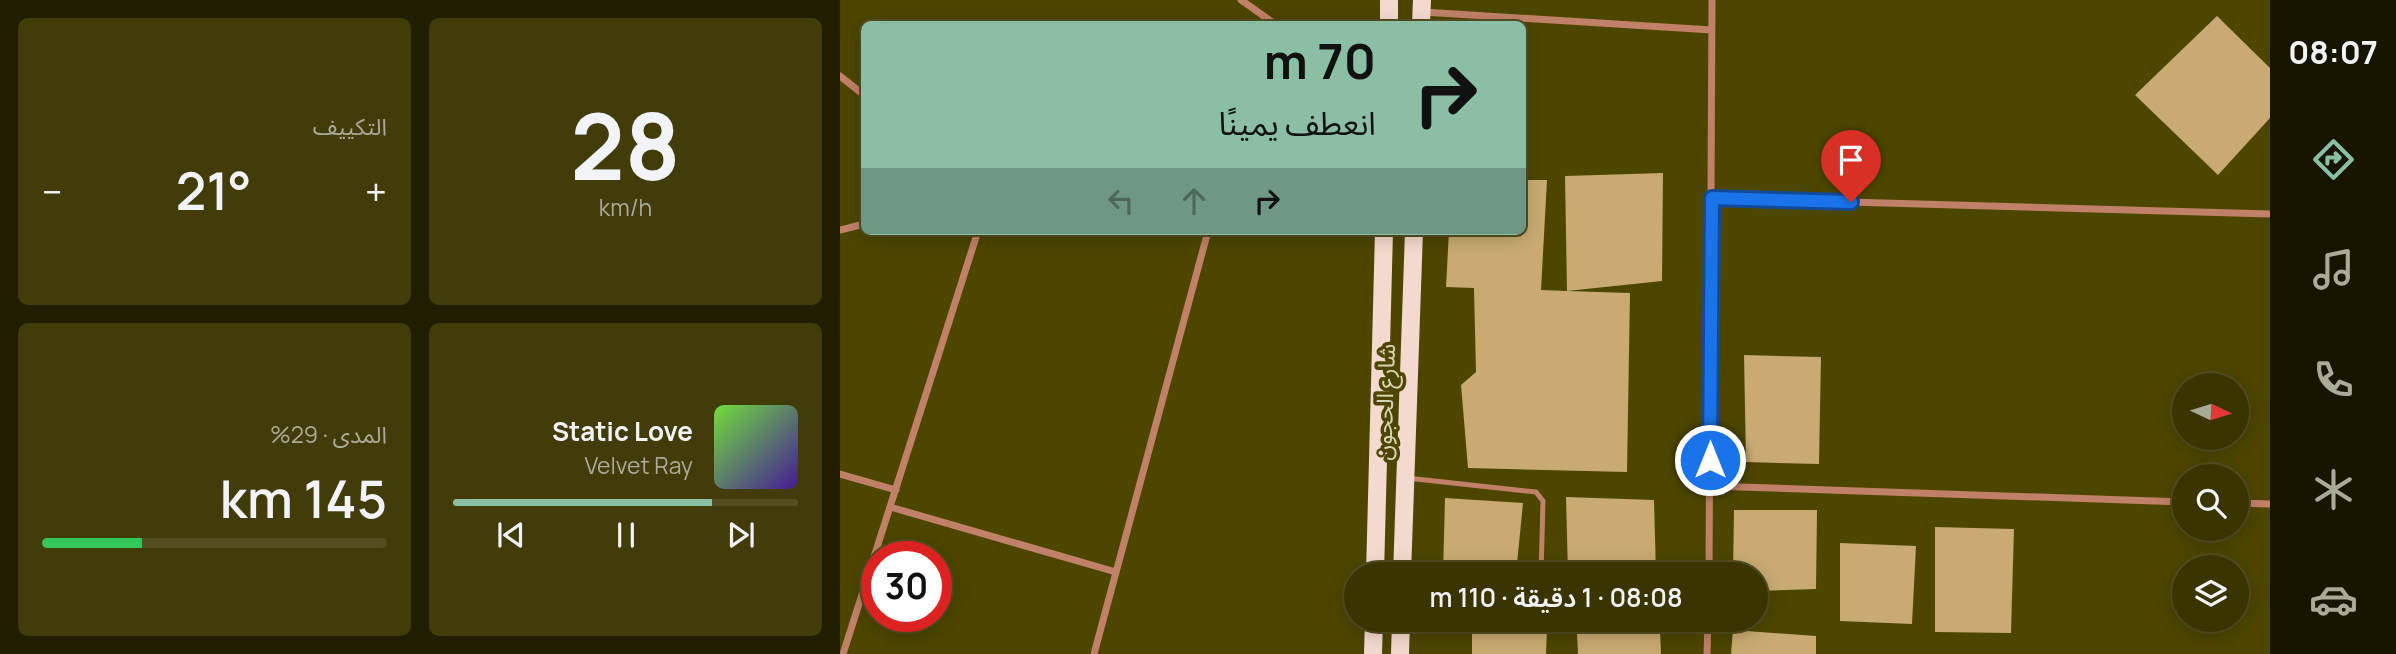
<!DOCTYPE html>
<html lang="ar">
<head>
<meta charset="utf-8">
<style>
  :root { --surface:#3a3400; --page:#413c0a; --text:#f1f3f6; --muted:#abaa99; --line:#544f22; --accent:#8abfa5 }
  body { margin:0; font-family:Manrope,"Noto Sans Arabic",sans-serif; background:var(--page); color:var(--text); direction:rtl; height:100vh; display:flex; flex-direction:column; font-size:26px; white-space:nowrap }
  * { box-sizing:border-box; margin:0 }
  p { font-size:23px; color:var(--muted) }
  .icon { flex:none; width:38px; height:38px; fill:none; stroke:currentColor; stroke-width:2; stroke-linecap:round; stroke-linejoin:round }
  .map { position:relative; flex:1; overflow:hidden; direction:ltr }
  .panel { display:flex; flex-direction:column; gap:18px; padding:18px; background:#201d00; width:840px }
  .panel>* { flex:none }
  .hud { position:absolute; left:21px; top:21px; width:665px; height:214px; border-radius:10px; box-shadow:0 4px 18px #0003,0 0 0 2px var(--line); direction:rtl; background:#8abfa5; color:#111; overflow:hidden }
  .needle { width:46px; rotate:94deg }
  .fabs { position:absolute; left:1332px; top:373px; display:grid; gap:14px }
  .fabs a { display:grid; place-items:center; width:77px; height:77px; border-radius:50%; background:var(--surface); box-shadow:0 4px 18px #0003,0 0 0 2px var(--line); font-size:35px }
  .speed { position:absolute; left:21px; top:541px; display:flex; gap:14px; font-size:35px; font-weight:700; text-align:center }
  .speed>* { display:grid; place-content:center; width:91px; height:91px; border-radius:50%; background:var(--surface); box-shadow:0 4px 18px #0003,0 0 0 2px var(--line); line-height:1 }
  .speed .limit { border:10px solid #d22; background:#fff; color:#111 }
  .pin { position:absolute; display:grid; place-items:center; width:60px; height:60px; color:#fff; margin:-72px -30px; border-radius:50% 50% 50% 0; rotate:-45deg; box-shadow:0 0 7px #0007 }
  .pin .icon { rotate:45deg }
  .me { position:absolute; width:77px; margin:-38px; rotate:0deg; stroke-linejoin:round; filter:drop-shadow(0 0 5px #0008) }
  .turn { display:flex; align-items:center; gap:24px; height:147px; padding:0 35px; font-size:32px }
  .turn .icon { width:91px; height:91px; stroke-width:2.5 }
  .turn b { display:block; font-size:49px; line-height:60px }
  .lanes { display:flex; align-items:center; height:66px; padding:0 35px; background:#0003; justify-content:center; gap:35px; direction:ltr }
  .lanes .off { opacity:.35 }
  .big { font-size:52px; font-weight:600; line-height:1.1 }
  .panel .widget { flex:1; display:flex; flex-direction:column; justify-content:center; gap:10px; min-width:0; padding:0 24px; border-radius:10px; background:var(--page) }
  .panel .dial { align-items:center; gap:0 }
  .dial b { font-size:91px; line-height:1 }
  .song { display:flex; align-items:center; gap:21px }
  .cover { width:84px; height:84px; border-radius:10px; background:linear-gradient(135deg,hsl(100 70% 55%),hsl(260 70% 35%)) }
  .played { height:7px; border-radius:4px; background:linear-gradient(90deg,var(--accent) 75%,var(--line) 75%) }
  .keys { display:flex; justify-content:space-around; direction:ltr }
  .heat { display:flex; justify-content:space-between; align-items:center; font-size:38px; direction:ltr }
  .charge { height:10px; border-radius:5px; background:linear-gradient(90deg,#34c759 29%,var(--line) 0) }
  .panel .tiles { flex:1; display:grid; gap:18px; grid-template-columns:repeat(2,1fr) }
  .trip { position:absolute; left:504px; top:562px; width:424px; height:70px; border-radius:35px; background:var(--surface); box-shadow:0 4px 18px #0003,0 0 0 2px var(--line); font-weight:600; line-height:70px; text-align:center; direction:rtl }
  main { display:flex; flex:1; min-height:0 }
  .menu { display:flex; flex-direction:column; width:126px; justify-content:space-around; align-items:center; background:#171500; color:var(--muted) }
  .menu .icon { width:49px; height:49px }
  .menu .on { color:var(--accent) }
  .menu b { font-size:32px; color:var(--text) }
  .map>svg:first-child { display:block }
</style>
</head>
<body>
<main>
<nav class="menu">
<b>08:07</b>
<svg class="icon on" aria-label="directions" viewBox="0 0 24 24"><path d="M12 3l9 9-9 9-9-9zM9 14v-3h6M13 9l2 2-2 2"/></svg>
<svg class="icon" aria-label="music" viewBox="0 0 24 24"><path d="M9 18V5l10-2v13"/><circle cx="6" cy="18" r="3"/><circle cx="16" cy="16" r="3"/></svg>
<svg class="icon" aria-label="phone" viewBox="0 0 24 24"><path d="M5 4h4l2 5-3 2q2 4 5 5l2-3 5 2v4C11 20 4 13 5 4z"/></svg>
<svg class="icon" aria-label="climate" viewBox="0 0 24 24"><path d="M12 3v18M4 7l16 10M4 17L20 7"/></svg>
<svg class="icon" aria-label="car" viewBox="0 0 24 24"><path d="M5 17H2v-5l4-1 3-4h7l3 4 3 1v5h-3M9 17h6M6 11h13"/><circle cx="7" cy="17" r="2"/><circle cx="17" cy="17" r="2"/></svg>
</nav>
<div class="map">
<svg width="1430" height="654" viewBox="0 0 1430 654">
  <rect width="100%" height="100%" fill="#4d4600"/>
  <path fill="#c8aa72" d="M1377,16l53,52v50l-52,57 -83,-80z
    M823,173l-1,108 -95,10 63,2 -3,179 -159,-4 -7,-83 15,-13 -2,-84 -28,-1 3,-56h73v-51h25l-6,110 26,1 -2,-115z
    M904,355l77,2 -2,107 -73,-2z
    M726,497l88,3 2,74h-88z
    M605,498l78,5 -7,71h-73z
    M894,510h83l-1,79 -61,2v-17h-22z
    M1095,527l79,2 -3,104 -76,-1z
    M1000,543l76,3 -4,78 -72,-3z
    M707,628l-1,26h-74v-25z
    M820,629l1,25h-83l-1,-21z
    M893,630l83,6v18h-85z"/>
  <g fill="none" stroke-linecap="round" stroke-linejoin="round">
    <path stroke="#c08168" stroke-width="5" d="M567,478l129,14 7,9 -2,73"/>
    <path stroke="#c08168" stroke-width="7" d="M401,0l34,24
      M583,12l289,18
      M0,76l24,19
      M872,198l558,16
      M0,230l24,-6
      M0,474l56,16
      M870,486l474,16
      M1396,503l34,1
      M50,507l226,65
      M869,574l3,-574
      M3,654l135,-423
      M254,654l114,-423
      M867,654l1,-34"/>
    <path stroke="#f4d9cf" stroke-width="18" d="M549,24v-24
      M581,24l1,-24
      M535,574l9,-343
      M562,574l12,-343
      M533,654l1,-34
      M560,654l1,-34"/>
  </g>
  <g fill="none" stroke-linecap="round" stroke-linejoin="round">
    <g stroke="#114b97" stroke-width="18">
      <path id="route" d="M870,460l2,-262 139,4"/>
    </g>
    <use href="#route" stroke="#1a73e8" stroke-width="12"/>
  </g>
  <g text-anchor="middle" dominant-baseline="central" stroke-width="7" stroke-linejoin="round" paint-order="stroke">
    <g font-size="23" fill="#d8d5b6" stroke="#4d4600">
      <text transform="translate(544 402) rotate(-88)">شارع الحجون</text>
    </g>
  </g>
</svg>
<div class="fabs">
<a><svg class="needle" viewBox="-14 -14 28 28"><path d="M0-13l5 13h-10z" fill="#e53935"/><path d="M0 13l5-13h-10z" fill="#abaa99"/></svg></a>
<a><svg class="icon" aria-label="search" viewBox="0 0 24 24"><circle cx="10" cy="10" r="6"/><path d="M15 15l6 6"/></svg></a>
<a><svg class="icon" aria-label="layers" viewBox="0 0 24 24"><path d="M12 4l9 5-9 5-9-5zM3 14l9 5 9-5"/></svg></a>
</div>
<div class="speed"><div class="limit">30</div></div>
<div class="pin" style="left:1011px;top:202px;background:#d93025"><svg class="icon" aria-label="arrive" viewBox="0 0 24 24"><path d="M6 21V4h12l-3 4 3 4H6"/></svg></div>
<svg class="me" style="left:870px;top:460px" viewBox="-20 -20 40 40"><circle r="17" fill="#1a73e8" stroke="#fff" stroke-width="3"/><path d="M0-11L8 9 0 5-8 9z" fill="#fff"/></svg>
<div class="trip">08:08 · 1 دقيقة · 110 m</div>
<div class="hud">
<div class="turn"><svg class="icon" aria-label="right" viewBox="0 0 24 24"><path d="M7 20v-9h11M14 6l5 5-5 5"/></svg><div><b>70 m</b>انعطف يمينًا</div></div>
<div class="lanes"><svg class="icon off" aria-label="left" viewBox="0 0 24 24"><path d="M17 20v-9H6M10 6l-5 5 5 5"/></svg><svg class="icon off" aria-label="ahead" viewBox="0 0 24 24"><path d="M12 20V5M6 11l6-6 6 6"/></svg><svg class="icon" aria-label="right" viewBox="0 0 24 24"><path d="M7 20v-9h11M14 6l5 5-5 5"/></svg></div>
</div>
</div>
<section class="panel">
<div class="tiles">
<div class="widget dial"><b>28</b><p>km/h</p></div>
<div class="widget"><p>التكييف</p>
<div class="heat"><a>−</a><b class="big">21°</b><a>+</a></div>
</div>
<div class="widget">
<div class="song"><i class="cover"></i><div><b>Static Love</b><p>Velvet Ray</p></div></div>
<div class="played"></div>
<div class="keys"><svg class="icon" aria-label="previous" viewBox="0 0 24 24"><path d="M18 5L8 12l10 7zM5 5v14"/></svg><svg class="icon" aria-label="pause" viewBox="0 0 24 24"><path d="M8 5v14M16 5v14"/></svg><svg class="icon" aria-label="next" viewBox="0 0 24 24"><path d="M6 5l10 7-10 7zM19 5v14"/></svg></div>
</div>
<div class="widget"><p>المدى · 29%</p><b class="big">145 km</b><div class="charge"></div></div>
</div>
</section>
</main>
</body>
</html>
